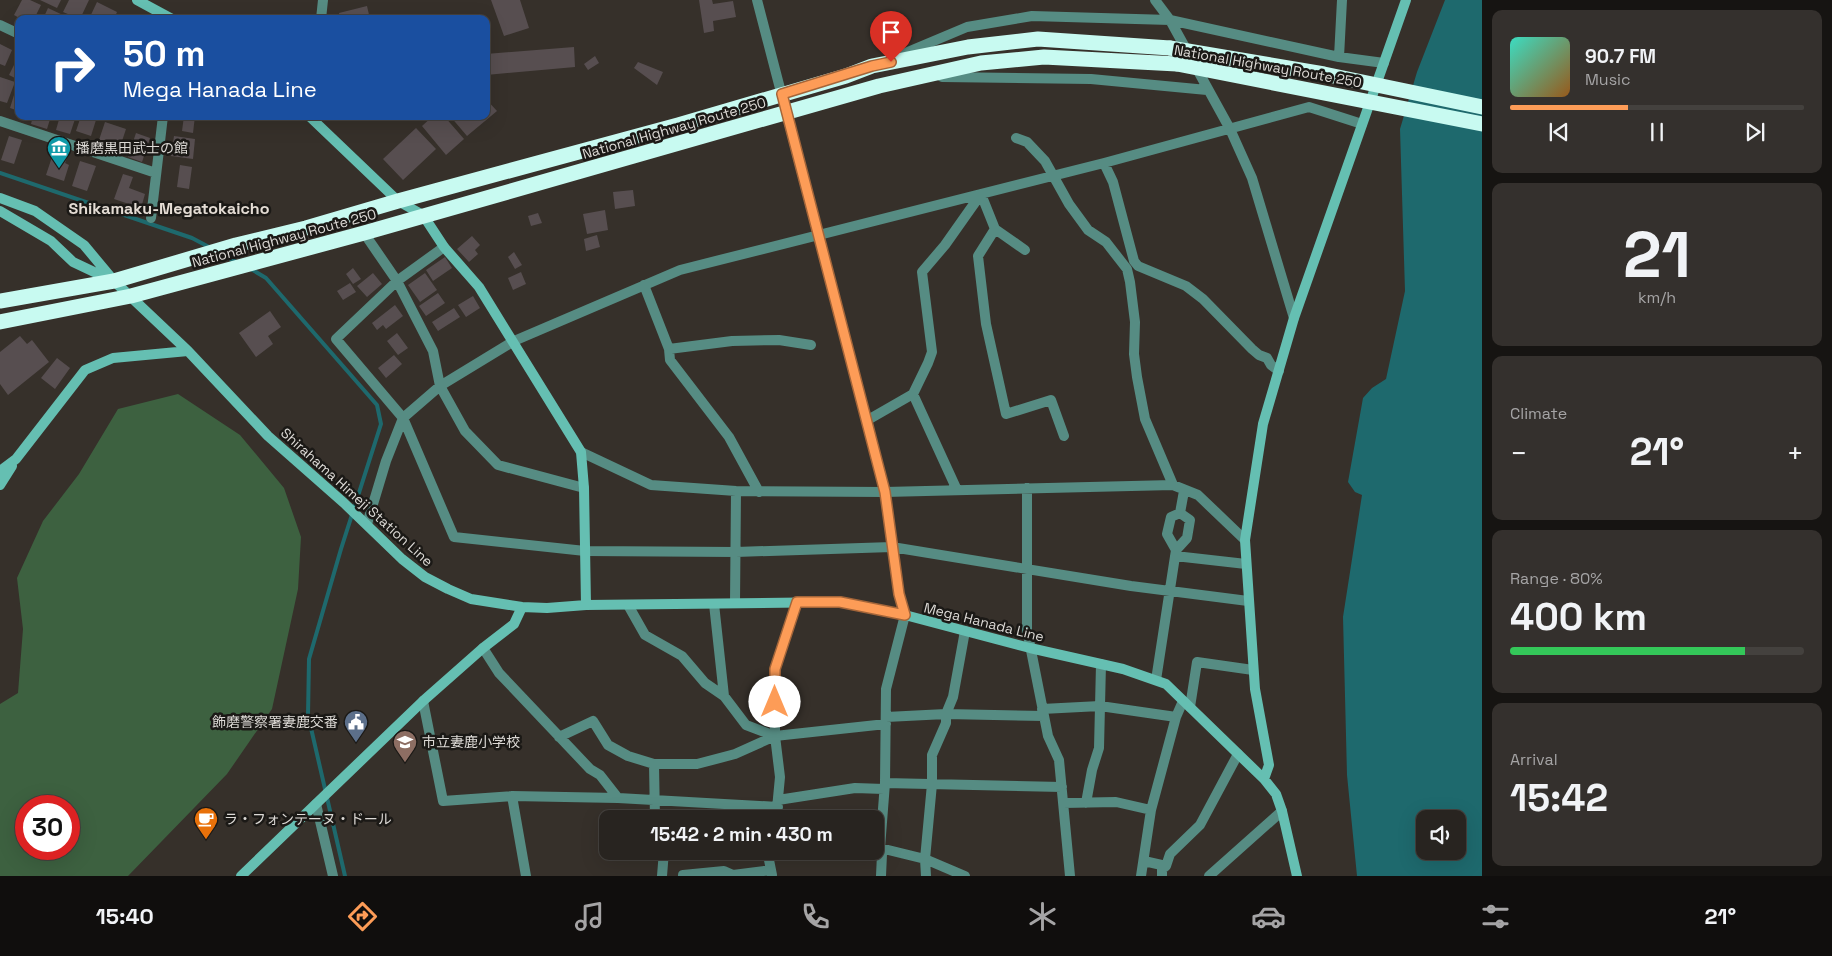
<!DOCTYPE html>
<html lang="en">
<head>
<meta charset="utf-8">
<style>
  :root { --surface:#282420; --page:#34302d; --text:#f1f3f6; --muted:#a5a4a5; --line:#44413e; --accent:#fd9c57 }
  body { margin:0; font-family:"Space Grotesk","Noto Sans JP",sans-serif; background:var(--page); color:var(--text); height:100vh; display:flex; flex-direction:column; font-size:19px; white-space:nowrap }
  * { box-sizing:border-box; margin:0 }
  p { font-size:16px; color:var(--muted) }
  .icon { flex:none; width:28px; height:28px; fill:none; stroke:currentColor; stroke-width:2; stroke-linecap:round; stroke-linejoin:round }
  .map { position:relative; flex:1; overflow:hidden }
  .side { display:flex; flex-direction:column; gap:10px; padding:10px; background:#161412; width:350px }
  .side>* { flex:none }
  .banner { position:absolute; left:15px; top:15px; width:475px; height:105px; border-radius:10px; box-shadow:0 5px 20px #0002,0 0 0 1px var(--line); background:#1a4fa0; color:#fff; overflow:hidden }
  .controls { position:absolute; left:1416px; top:810px; display:grid; gap:10px }
  .controls a { display:grid; place-items:center; width:50px; height:50px; border-radius:10px; background:var(--surface); box-shadow:0 5px 20px #0002,0 0 0 1px var(--line); font-size:25px }
  .speed { position:absolute; left:15px; top:795px; display:flex; gap:10px; font-size:25px; font-weight:700; text-align:center }
  .speed>* { display:grid; place-content:center; width:65px; height:65px; border-radius:50%; background:var(--surface); box-shadow:0 5px 20px #0002,0 0 0 1px var(--line); line-height:1 }
  .speed .limit { border:8px solid #d22; background:#fff; color:#111 }
  .pin { position:absolute; display:grid; place-items:center; width:42px; height:42px; color:#fff; margin:-51px -21px; border-radius:50% 50% 50% 0; rotate:-45deg; box-shadow:0 0 5px #0007 }
  .pin .icon { rotate:45deg }
  .me { position:absolute; width:55px; margin:-28px; rotate:0deg; stroke-linejoin:round; filter:drop-shadow(0 0 4px #0008) }
  .turn { display:flex; align-items:center; gap:18px; height:105px; padding:0 25px; font-size:22px }
  .turn .icon { width:65px; height:65px; stroke-width:2.5 }
  .turn b { display:block; font-size:35px; line-height:42px }
  .big { font-size:38px; font-weight:800; line-height:1.1 }
  .side .tile { flex:1; display:flex; flex-direction:column; justify-content:center; gap:8px; min-width:0; padding:0 18px; border-radius:10px; background:var(--page) }
  .side .dial { align-items:center; gap:0 }
  .dial b { font-size:65px; line-height:1 }
  .song { display:flex; align-items:center; gap:15px }
  .cover { width:60px; height:60px; border-radius:8px; background:linear-gradient(135deg,hsl(170 70% 55%),hsl(30 70% 35%)) }
  .played { height:5px; border-radius:2px; background:linear-gradient(90deg,var(--accent) 40%,var(--line) 40%) }
  .keys { display:flex; justify-content:space-around; direction:ltr }
  .heat { display:flex; justify-content:space-between; align-items:center; font-size:28px; direction:ltr }
  .charge { height:8px; border-radius:4px; background:linear-gradient(90deg,#34c759 80%,var(--line) 0) }
  .trip { position:absolute; left:599px; top:810px; width:285px; height:50px; border-radius:10px; background:var(--surface); box-shadow:0 5px 20px #0002,0 0 0 1px var(--line); font-weight:800; line-height:50px; text-align:center }
  .tab-bar { display:flex; height:80px; justify-content:space-around; align-items:center; background:#100e0d; color:var(--muted) }
  .tab-bar .icon { width:35px; height:35px }
  .tab-bar .selected { color:var(--accent) }
  .tab-bar b { font-size:22px; color:var(--text) }
  main { display:flex; flex:1; min-height:0 }
  .map>svg:first-child { display:block }
</style>
</head>
<body>
<main>
<div class="map">
<svg width="1482" height="876" viewBox="0 0 1482 876">
  <rect width="100%" height="100%" fill="#36302a"/>
  <path fill="#3d6140" fill-rule="evenodd" d="M178,394l62,41 44,53 17,49 -3,52 -26,120 -45,65 -99,102h-128v-172l18,-11 5,-64 -6,-51 26,-57 36,-47 39,-65zM26,806h43v43h-43z"/>
  <path fill="#1e696d" fill-rule="evenodd" d="M1445,0h37v876h-125l-10,-101 -4,-158 19,-122 -7,-3 -7,-10 15,-84 9,-10 14,-9 19,-88 -5,-162 17,-57zM1425,819h33v32h-33z"/>
  <g fill="none" stroke-linecap="round" stroke-linejoin="round">
    <path stroke="#1e696d" stroke-width="4" d="M0,173l192,65 17,9
      M222,254l16,9
      M251,269l15,9 111,127 4,19 -40,125 -32,110 -1,56 37,161"/>
  </g>
  <path fill="#574e50" d="M22,0h8l11,5 -7,14h-13l-7,-4z
    M40,0h21l-4,8z
    M69,0h20l-9,19 -17,-7z
    M491,0h29l9,28 -25,8z
    M699,0h13l1,4 20,-3 3,16 -23,4 1,10 -10,2z
    M97,2l20,10 -3,7h-25z
    M367,6l3,13h-30l-1,-6z
    M48,8l17,8 -2,3h-20z
    M0,44l12,6 -7,16 -5,-2z
    M574,47l1,20 -89,8v-21z
    M19,55v25l-10,-5z
    M595,56l4,7 -11,7 -4,-6z
    M638,62l25,10 -6,13 -23,-17z
    M0,77l15,5 -8,21 -7,-2z
    M18,82h1v29l-9,-3z
    M486,99l11,12 -30,25 -17,-20h36z
    M33,116h18l-4,13 -16,-5z
    M60,116h16l-6,18 -14,-4z
    M81,116l15,4 -5,16 -15,-5z
    M184,116h11l-2,17 -11,-2z
    M433,116h11l20,23 -18,16 -24,-29z
    M105,122l21,7 -7,21 -21,-7z
    M416,128l20,21 -33,31 -20,-21z
    M136,133l14,5 -8,24 -14,-5z
    M9,136l13,4 -8,24 -13,-4z
    M174,136l21,3 -2,20 -22,-3z
    M54,151l14,4 -3,8 4,2 -5,16 -18,-6z
    M80,161l16,5 -9,25 -15,-5z
    M180,165l12,2 -3,22 -12,-2z
    M123,174l10,3 -4,11 16,6 -4,14 -27,-9z
    M633,190l2,16 -20,3 -2,-17z
    M605,210l3,20 -21,4 -4,-20z
    M538,213l4,10 -11,3 -3,-10z
    M597,235l3,12 -14,4 -2,-12z
    M472,236l8,9 -5,5 3,4 -9,8 -12,-13z
    M514,252l8,13 -7,4 -7,-12z
    M445,257l7,11 -19,13 -7,-11z
    M353,268l8,11 -8,5 -7,-10z
    M521,272l5,12 -13,6 -5,-12z
    M373,273l9,11 -15,13 -10,-11z
    M425,273l12,17 -17,12 -12,-17z
    M350,283l6,9 -13,8 -6,-9z
    M438,293l7,10 -19,13 -7,-10z
    M473,296l7,12 -14,9 -8,-12z
    M395,305l8,11 -17,13 -3,-4 -6,5 -5,-7z
    M454,308l6,9 -22,14 -6,-9z
    M270,311l11,16 -13,9 5,8 -17,13 -17,-24z
    M397,333l11,15 -10,7 -11,-14z
    M20,336l7,8 5,-4 17,22 -41,33 -8,-11v-32z
    M394,355l8,9 -16,14 -8,-10z
    M57,358l13,10 -15,21 -14,-11z"/>
  <g fill="none" stroke-linecap="round" stroke-linejoin="round">
    <path stroke="#568c83" stroke-width="10" d="M757,0l128,492 14,102 6,21 -19,74 -1,94 -5,65 2,6 -1,22
      M1155,0l15,20 60,109 22,49 42,140
      M321,19l2,-19
      M0,25l19,9
      M898,56l69,-29 65,-11 138,4 169,37 45,6
      M1339,57l3,-57
      M942,77l149,2 116,11
      M0,121l156,52
      M1016,138l11,4 18,19 24,43 19,26 18,12 21,27 3,13 5,40 -1,32 3,23 8,42 28,66
      M1104,163l9,19 21,79 4,5 48,20 17,13 49,50 7,6 8,3 4,7 8,6
      M981,194l14,35 30,21
      M151,218l12,-102
      M995,229l-17,27 8,68 20,90 45,-14 13,36
      M364,233l33,48 36,70 7,35 25,45 33,34 86,23
      M444,247l-47,34 -61,58 67,79 51,119 131,14 151,1 156,-5 239,39 117,15
      M644,285l25,64 1,11 59,77 30,55
      M669,349l63,-8 47,-1 32,5
      M913,394l44,96
      M866,421l47,-27 15,-31 4,-11 -10,-80 23,-27 36,-51
      M581,452l70,33 85,6 149,1 288,-7 25,10 47,45
      M1027,488v142l21,106 11,24 11,116
      M367,524l19,-63 17,-43 37,-32 74,-45 166,-71 424,-107 205,-56 53,17
      M1176,550l-9,-16 4,-17 9,-4
      M1175,556l71,8
      M735,603l1,-112
      M714,604l10,92
      M628,605l17,30 37,21 23,27 19,13 22,29 29,11
      M483,648l16,25 91,96 10,6 18,23
      M1156,680l20,-130 11,-12 3,-18 -10,-7 4,-22
      M423,701l20,100 69,-5 106,2 160,9
      M1190,707l7,-45 56,8
      M1042,709l58,-3 76,11
      M886,717l60,-3 98,2
      M559,737l34,-16 15,24 20,11 26,8h43l38,-10 40,-18 111,-12
      M654,764l1,55
      M885,783l177,4
      M512,796l14,80
      M778,800l77,-12 29,1
      M1063,803l53,-1 35,8
      M1086,803l6,-33 7,-22 2,-84
      M316,804l17,72
      M776,819l4,-42 -5,-41v-67l22,-67
      M876,847l49,12 40,17
      M770,851l-1,9 3,15
      M1144,861l22,5
      M662,876l2,-25
      M683,876v-1l41,-4 9,4 38,-5
      M926,876l-1,-17 7,-75v-29l14,-32v-9l7,-17 12,-66
      M1141,876l10,-66 25,-93 7,-16
      M1162,876v-7l4,-3 4,-12 30,-29 38,-71
      M1209,876l73,-65"/>
    <path stroke="#65bfb2" stroke-width="10" d="M137,0l35,19
      M309,116l89,85 25,14 21,32 35,40 102,165 3,36 2,117
      M0,198l35,13 49,34 30,36 74,70 80,85 76,67 58,56 23,18 23,12 23,10 51,8 25,1 39,-3 254,-3 65,13 125,33 93,21 43,15 98,95 12,15 6,17 15,65
      M0,211l51,30 22,21 38,18
      M0,471l16,-12 69,-89 28,-12 75,-7
      M0,485l12,-19
      M1264,779l5,-14 -14,-76 -10,-149 18,-116 31,-106 112,-318
      M241,876l182,-175 60,-53 31,-24 8,-17"/>
    <path stroke="#c8faf1" stroke-width="15" d="M0,301l114,-20 122,-36 70,-17 92,-27 280,-76 168,-49 26,-10 96,-19 70,-8 132,9
      M0,322l131,-26 233,-63 515,-147 102,-23 63,-6 133,7"/>
    <path stroke="#c8faf1" stroke-width="15" d="M1170,48l154,26 158,33
      M1177,64l305,60"/>
  </g>
  <g fill="none" stroke-linecap="round" stroke-linejoin="round">
    <g stroke="#a46539" stroke-width="12">
      <path id="route" d="M775,702v-33l22,-67h43l65,13 -6,-21 -14,-102 -103,-398 90,-28 19,-4"/>
    </g>
    <use href="#route" stroke="#fd9c57" stroke-width="9"/>
  </g>
  <defs>
    <g id="museum-pin" transform="scale(1.25)"><path d="M0 17L-7.5 6A9.5 9.5 0 1 1 7.5 6Z" fill="#0f9aa8" stroke="#1b1916"/><path d="M0-6L6-3V-2H-6V-3ZM-5-1h2V3h-2ZM-1-1h2V3h-2ZM3-1h2V3H3ZM-6 4H6V6H-6Z" fill="#fff"/></g>
    <g id="civic-pin" transform="scale(1.25)"><path d="M0 17L-7.5 6A9.5 9.5 0 1 1 7.5 6Z" fill="#5c6f8a" stroke="#1b1916"/><path d="M-.6-6.5H3V-4.5H.6V-3L4-1V1h2V6H-6V1h2V-1L-.6-3ZM-1.2 2.5V6h2.4V2.5Z" fill="#fff"/></g>
    <g id="school-pin" transform="scale(1.25)"><path d="M0 17L-7.5 6A9.5 9.5 0 1 1 7.5 6Z" fill="#8d6e63" stroke="#1b1916"/><path d="M0-5L7-2L0 1L-7-2ZM-4 1L0 2.5L4 1V4Q0 6-4 4Z" fill="#fff"/></g>
    <g id="cafe-pin" transform="scale(1.25)"><path d="M0 17L-7.5 6A9.5 9.5 0 1 1 7.5 6Z" fill="#e8710a" stroke="#1b1916"/><path d="M-5.5-4.5H6V0H3Q3 3.5 0 3.5H-2.5Q-5.5 3.5-5.5 0ZM3-3.2v2h1.7v-2ZM-6 4.5H4V6H-6Z" fill="#fff"/></g>
  </defs>
  <g fill-rule="evenodd">
    <use href="#museum-pin" x="59" y="148"/>
    <use href="#civic-pin" x="356" y="722"/>
    <use href="#school-pin" x="405" y="742"/>
    <use href="#cafe-pin" x="206" y="819"/>
  </g>
  <g text-anchor="middle" dominant-baseline="central" stroke-width="5" stroke-linejoin="round" paint-order="stroke">
    <g font-size="14" fill="#dcd9d5" stroke="#1b1916">
      <text transform="translate(1268 66) rotate(10)">National Highway Route 250</text>
      <text transform="translate(674 128) rotate(-16)">National Highway Route 250</text>
      <text transform="translate(284 238) rotate(-15)">National Highway Route 250</text>
      <text transform="translate(357 497) rotate(42)">Shirahama Himeji Station Line</text>
      <text transform="translate(984 622) rotate(14)">Mega Hanada Line</text>
    </g>
    <g font-size="14" fill="#dcd9d5" stroke="#1b1916" text-anchor="start">
      <text x="76" y="148">播磨黒田武士の館</text>
      <text x="338" y="722" text-anchor="end">飾磨警察署妻鹿交番</text>
      <text x="422" y="742">市立妻鹿小学校</text>
      <text x="224" y="819">ラ・フォンテーヌ・ドール</text>
    </g>
    <g font-size="16" font-weight="bold" fill="#e4dcd4" stroke="#1b1916">
      <text x="169" y="208">Shikamaku-Megatokaicho</text>
    </g>
  </g>
</svg>
<div class="controls">
<a><svg class="icon" aria-label="sound" viewBox="0 0 24 24"><path d="M4 9h4l5-4v14l-5-4H4zM17 9q2 3 0 6"/></svg></a>
</div>
<div class="speed"><div class="limit">30</div></div>
<div class="pin" style="left:891px;top:62px;background:#d93025"><svg class="icon" aria-label="arrive" viewBox="0 0 24 24"><path d="M6 21V4h12l-3 4 3 4H6"/></svg></div>
<svg class="me" style="left:775px;top:702px" viewBox="-20 -20 40 40"><circle r="19" fill="#fff"/><path d="M0-13L10 11 0 6-10 11z" fill="#fd9c57"/></svg>
<div class="trip">15:42 · 2 min · 430 m</div>
<div class="banner">
<div class="turn"><svg class="icon" aria-label="right" viewBox="0 0 24 24"><path d="M7 20v-9h11M14 6l5 5-5 5"/></svg><div><b>50 m</b>Mega Hanada Line</div></div>
</div>
</div>
<section class="side">
<div class="tile">
<div class="song"><i class="cover"></i><div><b>90.7 FM</b><p>Music</p></div></div>
<div class="played"></div>
<div class="keys"><svg class="icon" aria-label="previous" viewBox="0 0 24 24"><path d="M18 5L8 12l10 7zM5 5v14"/></svg><svg class="icon" aria-label="pause" viewBox="0 0 24 24"><path d="M8 5v14M16 5v14"/></svg><svg class="icon" aria-label="next" viewBox="0 0 24 24"><path d="M6 5l10 7-10 7zM19 5v14"/></svg></div>
</div>
<div class="tile dial"><b>21</b><p>km/h</p></div>
<div class="tile"><p>Climate</p>
<div class="heat"><a>−</a><b class="big">21°</b><a>+</a></div>
</div>
<div class="tile"><p>Range · 80%</p><b class="big">400 km</b><div class="charge"></div></div>
<div class="tile"><p>Arrival</p><b class="big">15:42</b></div>
</section>
</main>
<nav class="tab-bar">
<b>15:40</b>
<svg class="icon selected" aria-label="directions" viewBox="0 0 24 24"><path d="M12 3l9 9-9 9-9-9zM9 14v-3h6M13 9l2 2-2 2"/></svg>
<svg class="icon" aria-label="music" viewBox="0 0 24 24"><path d="M9 18V5l10-2v13"/><circle cx="6" cy="18" r="3"/><circle cx="16" cy="16" r="3"/></svg>
<svg class="icon" aria-label="phone" viewBox="0 0 24 24"><path d="M5 4h4l2 5-3 2q2 4 5 5l2-3 5 2v4C11 20 4 13 5 4z"/></svg>
<svg class="icon" aria-label="climate" viewBox="0 0 24 24"><path d="M12 3v18M4 7l16 10M4 17L20 7"/></svg>
<svg class="icon" aria-label="car" viewBox="0 0 24 24"><path d="M5 17H2v-5l4-1 3-4h7l3 4 3 1v5h-3M9 17h6M6 11h13"/><circle cx="7" cy="17" r="2"/><circle cx="17" cy="17" r="2"/></svg>
<svg class="icon" aria-label="filters" viewBox="0 0 24 24"><path d="M4 7h16M4 17h16"/><circle cx="9" cy="7" r="2"/><circle cx="15" cy="17" r="2"/></svg>
<b>21°</b>
</nav>
</body>
</html>
